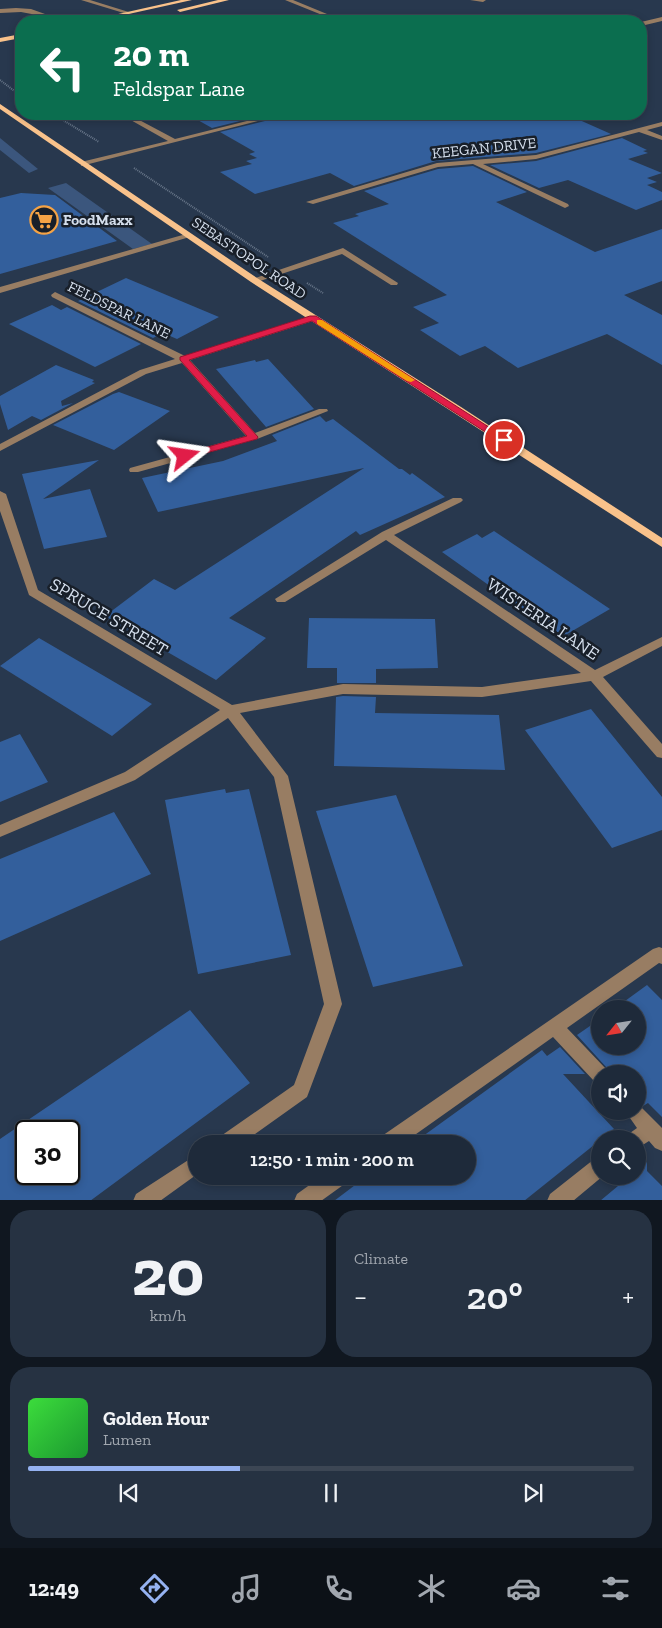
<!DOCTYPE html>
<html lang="en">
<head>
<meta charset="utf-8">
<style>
  :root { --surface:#1e2a3a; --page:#263242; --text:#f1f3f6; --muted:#a1a7af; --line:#3c4654; --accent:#95b2f1 }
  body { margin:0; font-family:"Zilla Slab",serif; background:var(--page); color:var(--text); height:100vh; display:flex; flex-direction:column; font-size:19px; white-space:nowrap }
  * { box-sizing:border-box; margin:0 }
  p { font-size:16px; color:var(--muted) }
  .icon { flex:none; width:28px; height:28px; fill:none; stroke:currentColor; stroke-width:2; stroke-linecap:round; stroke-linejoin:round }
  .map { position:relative; height:1200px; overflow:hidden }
  .panel { display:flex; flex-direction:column; gap:10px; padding:10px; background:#101720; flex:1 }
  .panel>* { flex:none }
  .banner { position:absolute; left:15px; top:15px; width:632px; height:105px; border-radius:20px; box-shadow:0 2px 8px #0003,0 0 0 1px var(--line); background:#0b6e4f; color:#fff; overflow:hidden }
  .needle { width:32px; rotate:240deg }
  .buttons { position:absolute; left:591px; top:1000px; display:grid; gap:10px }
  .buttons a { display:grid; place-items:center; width:55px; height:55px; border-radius:50%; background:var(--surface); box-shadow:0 2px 8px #0003,0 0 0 1px var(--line); font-size:25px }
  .speed { position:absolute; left:15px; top:1120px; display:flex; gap:10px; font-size:25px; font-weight:700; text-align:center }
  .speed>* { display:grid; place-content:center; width:65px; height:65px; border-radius:50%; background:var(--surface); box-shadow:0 2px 8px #0003,0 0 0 1px var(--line); line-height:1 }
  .speed .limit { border:2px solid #111; border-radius:8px; background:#fff; color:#111 }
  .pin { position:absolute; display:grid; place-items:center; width:42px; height:42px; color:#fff; margin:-21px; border:2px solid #fff; border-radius:50%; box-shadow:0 1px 5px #0007 }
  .me { position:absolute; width:55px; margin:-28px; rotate:75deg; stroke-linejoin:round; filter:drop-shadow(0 0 4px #0008) }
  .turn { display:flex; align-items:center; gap:18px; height:105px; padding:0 15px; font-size:22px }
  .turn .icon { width:65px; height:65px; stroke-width:2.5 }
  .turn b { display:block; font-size:35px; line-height:42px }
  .big { font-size:38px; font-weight:600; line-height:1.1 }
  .panel .tile { flex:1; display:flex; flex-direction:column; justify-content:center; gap:8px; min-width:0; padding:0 18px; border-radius:20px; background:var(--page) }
  .panel .dial { align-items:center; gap:0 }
  .dial b { font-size:65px; line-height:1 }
  .song { display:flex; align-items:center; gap:15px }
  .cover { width:60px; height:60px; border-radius:8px; background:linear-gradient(135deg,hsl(120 70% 55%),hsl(130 70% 35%)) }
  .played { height:5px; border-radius:2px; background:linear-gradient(90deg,var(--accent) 35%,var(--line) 35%) }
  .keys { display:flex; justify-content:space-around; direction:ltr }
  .heat { display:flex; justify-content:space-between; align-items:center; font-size:28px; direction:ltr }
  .panel .tiles { flex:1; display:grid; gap:10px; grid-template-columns:1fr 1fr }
  .tile:last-child { grid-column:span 2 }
  .trip { position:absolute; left:188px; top:1135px; width:288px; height:50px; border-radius:25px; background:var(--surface); box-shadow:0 2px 8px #0003,0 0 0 1px var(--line); font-weight:600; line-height:50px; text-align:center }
  .menu { display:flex; height:80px; justify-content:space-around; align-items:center; background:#0c1117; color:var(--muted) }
  .menu .icon { width:35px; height:35px }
  .menu .active { color:var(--accent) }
  .menu b { font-size:22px; color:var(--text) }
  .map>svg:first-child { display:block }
</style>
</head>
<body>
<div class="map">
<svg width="662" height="1201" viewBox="0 0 662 1201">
  <rect width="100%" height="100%" fill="#28384e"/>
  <path fill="#3b567d" d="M0,138l38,31 -9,4 -29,-23z
    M66,183l86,61 -19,5 -85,-61z"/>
  <path fill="#335f9c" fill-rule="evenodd" d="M187,114h81l-56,14z
    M287,114h279l45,20 -75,19 -100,8 -82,25 -24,-13 -75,21 -35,-22 32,-8 -6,-3 11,-3 -8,-4 6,-2 -35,-20 65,-16z
    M622,138l25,12 -4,1 5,2 -20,6 34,14 -15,5 10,4 -10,3 15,7v8l-26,10 -68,-30 -29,8 -49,-23 46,-4z
    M473,166l54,26 -31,10 99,50 67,-23v52l-38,14 38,20v50l-55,-31 -89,34 -33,-22 -25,10 -40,-26 19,-7 -26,-16 34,-12 -114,-72 26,-7 -4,-2 34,-10 -25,-13 74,-22z
    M21,193l34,2 62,46 -117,33v-76z
    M126,278l93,39 -42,22 -14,-6 -10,5 -75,-37z
    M52,305l9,5 6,-3 74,37 -46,23 -86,-43z
    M268,359l46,50 -48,18 -50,-58 39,-9 1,2z
    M56,365l38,15 -2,2 3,1 -34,18 1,5 11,-3 -32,17 -9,-4 -24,14 -8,-26v-8z
    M119,392l51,19 -56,39 -61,-25 60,-31z
    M320,416l6,6 7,-3 66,50h3l8,6 2,-2 33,24 -85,38 -4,-4 -127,87 37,20 -50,42 -111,-64 49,-37 21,11 189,-122 -206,44 -16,-34 81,-17 54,-20 -5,-6z
    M99,460l-56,39 47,-10 17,48 -63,12 -22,-75z
    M494,531l116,78 -48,28 -120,-85 35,-18 5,4z
    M309,618l126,1 3,49 -62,1v14h-39v-15h-30z
    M39,638l113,66 -40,32 -112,-70z
    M343,696l33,1 -1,16 124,2 6,55 -171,-4 2,-69z
    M591,709l71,88v33l-50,18 -87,-118z
    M20,734l28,48 -48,20v-60z
    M225,789l1,4 23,-4 42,166 -93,19 -33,-174z
    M396,795l67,171 -90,21 -57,-176z
    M114,812l37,62 -151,67v-82z
    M647,985l15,15v117l-14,-14 -5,3 -5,-4v-28h-28l-3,-6 -30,-33 23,-16v27h38v-37h-24z
    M190,1010l60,73 -160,118h-90v-62zM26,1131h43v43h-43z
    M560,1047l25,27h-22l51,55 -90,72h-190l33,-25h99v-32h-54l130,-94 5,6z
    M647,1162v9l15,15v15h-62l30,-25h8v-6z"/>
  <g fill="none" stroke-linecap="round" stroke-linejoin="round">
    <path stroke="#69778a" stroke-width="2" stroke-dasharray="1 1" stroke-linecap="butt" d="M0,80l21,16
      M53,114l46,28
      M134,168l134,89
      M307,283l16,10"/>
    <path fill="#987d63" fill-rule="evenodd" d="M81,0h9l42,13 -5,1z
      M285,0h8l51,21h-7z
      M470,0h16l-3,2z
      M16,8l15,1 14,5 -3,2 -21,-4 -21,1v-4z
      M662,17v4l-21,5v-4z
      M120,114h8l47,25 100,-25h10l-204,52v-4l87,-21z
      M662,122v4l-15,4 15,6v4l-23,-8 -103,27 -53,5 85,40 1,2 -4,2 -92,-44 -35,3 -125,37 -7,-2 131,-39 99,-8z
      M186,234l7,2 -193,57v-6z
      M343,248l55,35 -1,2h-6l-49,-31 -85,28 -7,-2z
      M55,292l130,64 125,-40h6v4l-126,40 65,73 64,-24h8l1,2 -71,28 -119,33h-8l-1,-2 1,-2 116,-32 -64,-73 -36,11 -146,77v-7l140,-74 35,-11 -123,-62 -1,-2z
      M0,491l6,3 32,96 194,115 111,-21 139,3 99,-14 -195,-133 -101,62h-8l-2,-3 107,-67 71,-34h8l2,2 -2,2 -67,33 201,135 67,-33v9l-59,31 59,67v14l-5,-1 -66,-76 -109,16 -139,-3 -103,19 48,63 54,228 -35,93 -66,47h-25l2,-6 76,-53 30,-81 -50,-227 -46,-59 -93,62 -135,57v-12l125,-53 95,-62 -191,-115 -29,-84z
      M659,947l3,1v16l-3,-1 -92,65 39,41 2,5h-8v9l-6,-2 -41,-44 -151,107h-25l2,-6 274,-189z
      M638,1104l24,24v23l-7,-3 -6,-7 -11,7v-9h-10l2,-6 7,-5 -12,-17h13z
      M196,1155v20l-36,26h-27l3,-7z
      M600,1158v18h3l-30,25h-26l3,-7 43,-34z
      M322,1176h26l-2,7 -25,18h-27l3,-7z"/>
    <path fill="#f9c28b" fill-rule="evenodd" d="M181,0h11l-95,21h-10z
      M218,0h11l-49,12 -3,-2z
      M21,34v4l-21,4v-4z
      M0,104l257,174 204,129 201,131v9l-411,-265 -251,-173z"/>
  </g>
  <path fill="#e11d48" stroke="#92132f" d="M310,316h6l193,124 -1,2h-7l-189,-121 -123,39 69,77 -1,2 -69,19h-6v-4l65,-18 -67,-76v-3z"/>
  <path fill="#f59e0b" d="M317,320h5l93,60 -4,2 -4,-1 -90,-57z"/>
  <defs>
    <g id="supermarket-ring" transform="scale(1.4375)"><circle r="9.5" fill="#181f29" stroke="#f5a345" stroke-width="1.5"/><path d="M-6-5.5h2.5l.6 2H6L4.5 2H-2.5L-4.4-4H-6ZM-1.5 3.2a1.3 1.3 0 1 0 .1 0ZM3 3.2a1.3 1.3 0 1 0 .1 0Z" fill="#f5a345"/></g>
  </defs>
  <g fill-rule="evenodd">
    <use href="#supermarket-ring" x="44" y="220"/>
  </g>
  <g text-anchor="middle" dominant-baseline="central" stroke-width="5" stroke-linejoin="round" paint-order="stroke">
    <g font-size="15" fill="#d5dfed" stroke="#181f29">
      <text transform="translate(484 148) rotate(-6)">KEEGAN DRIVE</text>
      <text transform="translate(249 258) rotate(34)">SEBASTOPOL ROAD</text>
      <text transform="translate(119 310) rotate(26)">FELDSPAR LANE</text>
    </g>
    <g font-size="15" font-weight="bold" fill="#d5dfed" stroke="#181f29" text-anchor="start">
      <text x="63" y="220">FoodMaxx</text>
    </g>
    <g font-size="18" fill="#d5dfed" stroke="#181f29">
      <text transform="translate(109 617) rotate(31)">SPRUCE STREET</text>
      <text transform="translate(543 619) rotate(34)">WISTERIA LANE</text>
    </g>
  </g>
</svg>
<div class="buttons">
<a><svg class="needle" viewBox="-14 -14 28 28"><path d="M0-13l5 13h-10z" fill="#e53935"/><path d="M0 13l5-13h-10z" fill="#a1a7af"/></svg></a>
<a><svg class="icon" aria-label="sound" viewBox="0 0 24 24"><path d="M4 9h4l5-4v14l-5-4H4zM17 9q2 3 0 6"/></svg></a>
<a><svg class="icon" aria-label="search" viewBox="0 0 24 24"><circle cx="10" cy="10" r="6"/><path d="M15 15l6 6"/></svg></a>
</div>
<div class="speed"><div class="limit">30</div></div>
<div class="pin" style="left:504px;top:440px;background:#d93025"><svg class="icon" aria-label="arrive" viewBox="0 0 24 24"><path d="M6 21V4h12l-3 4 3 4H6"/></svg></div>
<svg class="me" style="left:185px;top:456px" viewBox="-20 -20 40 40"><path d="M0-17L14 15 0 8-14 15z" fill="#e11d48" stroke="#fff" stroke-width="4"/></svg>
<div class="trip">12:50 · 1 min · 200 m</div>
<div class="banner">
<div class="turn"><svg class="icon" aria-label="left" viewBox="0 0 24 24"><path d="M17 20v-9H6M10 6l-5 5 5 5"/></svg><div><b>20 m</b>Feldspar Lane</div></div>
</div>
</div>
<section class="panel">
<div class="tiles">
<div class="tile dial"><b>20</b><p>km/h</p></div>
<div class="tile"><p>Climate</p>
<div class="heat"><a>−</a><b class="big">20°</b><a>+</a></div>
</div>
<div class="tile">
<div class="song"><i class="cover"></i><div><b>Golden Hour</b><p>Lumen</p></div></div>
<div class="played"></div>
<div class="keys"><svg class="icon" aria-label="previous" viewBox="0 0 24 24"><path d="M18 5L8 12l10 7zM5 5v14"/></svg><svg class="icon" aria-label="pause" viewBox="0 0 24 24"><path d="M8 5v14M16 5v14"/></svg><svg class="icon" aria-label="next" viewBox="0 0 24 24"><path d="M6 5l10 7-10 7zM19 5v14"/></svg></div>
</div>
</div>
</section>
<nav class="menu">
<b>12:49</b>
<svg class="icon active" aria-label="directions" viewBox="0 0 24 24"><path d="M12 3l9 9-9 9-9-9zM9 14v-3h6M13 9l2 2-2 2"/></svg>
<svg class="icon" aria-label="music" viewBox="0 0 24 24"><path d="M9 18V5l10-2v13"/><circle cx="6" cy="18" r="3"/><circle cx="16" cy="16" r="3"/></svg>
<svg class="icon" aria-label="phone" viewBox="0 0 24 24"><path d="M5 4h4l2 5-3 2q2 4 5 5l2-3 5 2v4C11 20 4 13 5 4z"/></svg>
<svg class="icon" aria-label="climate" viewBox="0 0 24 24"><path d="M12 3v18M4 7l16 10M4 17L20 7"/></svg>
<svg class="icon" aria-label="car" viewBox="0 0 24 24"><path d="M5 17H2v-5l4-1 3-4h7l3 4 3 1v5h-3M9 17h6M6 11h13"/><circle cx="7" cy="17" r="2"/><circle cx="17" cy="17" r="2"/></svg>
<svg class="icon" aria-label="filters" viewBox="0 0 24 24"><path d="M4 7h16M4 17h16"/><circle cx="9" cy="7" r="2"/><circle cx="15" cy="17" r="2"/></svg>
</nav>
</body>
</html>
